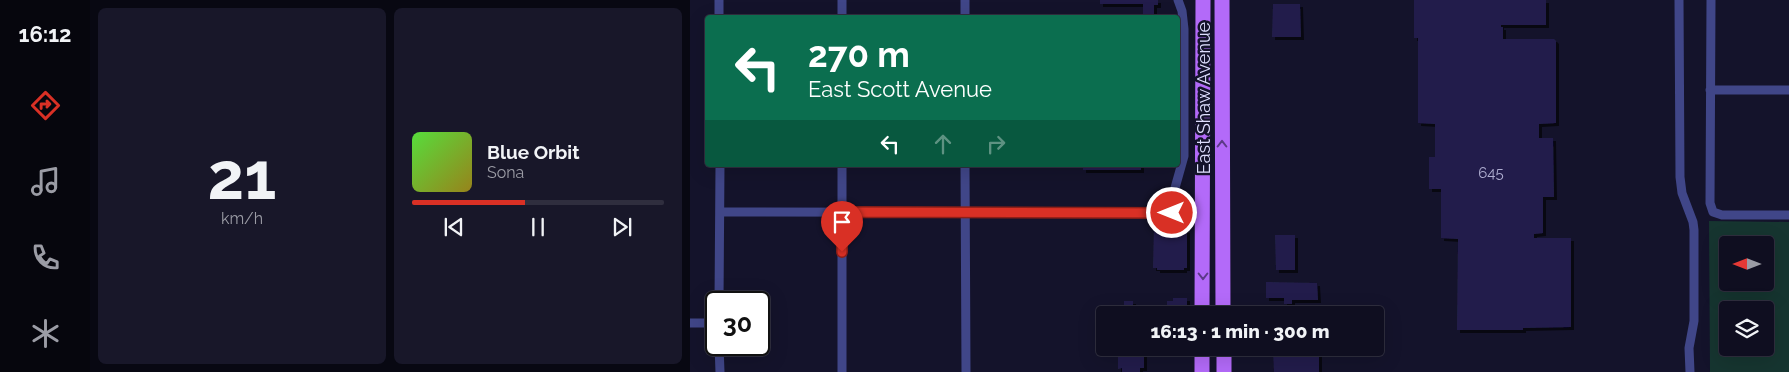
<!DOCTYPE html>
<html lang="en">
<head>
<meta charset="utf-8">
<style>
  :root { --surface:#0f0e20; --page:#181729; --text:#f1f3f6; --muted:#9b9ca5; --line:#2f2e3e; --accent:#d93025 }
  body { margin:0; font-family:Raleway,sans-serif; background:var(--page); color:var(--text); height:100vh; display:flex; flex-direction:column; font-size:19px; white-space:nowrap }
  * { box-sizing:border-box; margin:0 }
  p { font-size:16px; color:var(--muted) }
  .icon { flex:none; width:28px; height:28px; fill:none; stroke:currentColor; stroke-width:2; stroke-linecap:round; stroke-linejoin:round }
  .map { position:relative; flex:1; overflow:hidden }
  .panel { display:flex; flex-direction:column; gap:8px; padding:8px; background:#080812; width:600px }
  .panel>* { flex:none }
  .top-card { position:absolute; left:15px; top:15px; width:475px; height:152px; border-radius:5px; box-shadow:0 5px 20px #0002,0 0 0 1px var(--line); background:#0b6e4f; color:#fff; overflow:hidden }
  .needle { width:32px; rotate:270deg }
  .fabs { position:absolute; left:1029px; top:236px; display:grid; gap:10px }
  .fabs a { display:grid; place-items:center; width:55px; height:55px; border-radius:5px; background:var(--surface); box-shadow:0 5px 20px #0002,0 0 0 1px var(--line); font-size:25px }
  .speed { position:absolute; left:15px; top:291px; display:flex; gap:10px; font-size:25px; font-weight:700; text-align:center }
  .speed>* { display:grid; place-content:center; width:65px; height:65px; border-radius:50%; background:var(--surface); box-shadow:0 5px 20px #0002,0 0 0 1px var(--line); line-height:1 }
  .speed .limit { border:2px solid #111; border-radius:8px; background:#fff; color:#111 }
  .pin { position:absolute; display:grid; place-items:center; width:42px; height:42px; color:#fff; margin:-51px -21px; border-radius:50% 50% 50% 0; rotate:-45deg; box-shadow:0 0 5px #0007 }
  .pin .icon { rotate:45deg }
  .me { position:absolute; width:55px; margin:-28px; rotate:270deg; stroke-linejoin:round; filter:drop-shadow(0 0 4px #0008) }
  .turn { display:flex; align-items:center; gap:18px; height:105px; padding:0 20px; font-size:22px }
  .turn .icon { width:65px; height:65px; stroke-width:2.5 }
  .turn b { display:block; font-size:35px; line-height:42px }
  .lanes { display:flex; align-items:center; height:48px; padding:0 20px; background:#0003; justify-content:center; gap:25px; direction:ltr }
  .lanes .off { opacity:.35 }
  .panel .card { flex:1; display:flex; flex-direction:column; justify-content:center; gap:8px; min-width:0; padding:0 18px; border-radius:8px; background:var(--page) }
  .panel .dial { align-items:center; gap:0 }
  .dial b { font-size:65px; line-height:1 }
  .song { display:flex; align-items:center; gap:15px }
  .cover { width:60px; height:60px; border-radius:8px; background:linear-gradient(135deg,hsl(110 70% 55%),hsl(50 70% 35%)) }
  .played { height:5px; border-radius:2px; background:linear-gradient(90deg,var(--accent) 45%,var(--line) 45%) }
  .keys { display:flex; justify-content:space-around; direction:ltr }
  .panel .tiles { flex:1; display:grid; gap:8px; grid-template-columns:repeat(2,1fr) }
  .trip { position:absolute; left:406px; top:306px; width:288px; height:50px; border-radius:5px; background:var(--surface); box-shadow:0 5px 20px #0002,0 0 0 1px var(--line); font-weight:800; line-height:50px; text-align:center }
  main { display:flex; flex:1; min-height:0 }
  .tab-bar { display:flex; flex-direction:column; width:90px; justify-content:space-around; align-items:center; background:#06060d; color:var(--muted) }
  .tab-bar .icon { width:35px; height:35px }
  .tab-bar .active { color:var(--accent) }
  .tab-bar b { font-size:22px; color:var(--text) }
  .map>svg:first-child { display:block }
</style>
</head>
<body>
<main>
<nav class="tab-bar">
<b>16:12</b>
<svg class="icon active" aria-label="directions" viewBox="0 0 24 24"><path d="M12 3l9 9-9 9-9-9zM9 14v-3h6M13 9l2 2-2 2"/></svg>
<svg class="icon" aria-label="music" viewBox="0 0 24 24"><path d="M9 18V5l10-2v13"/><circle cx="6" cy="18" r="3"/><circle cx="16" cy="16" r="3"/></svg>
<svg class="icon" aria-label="phone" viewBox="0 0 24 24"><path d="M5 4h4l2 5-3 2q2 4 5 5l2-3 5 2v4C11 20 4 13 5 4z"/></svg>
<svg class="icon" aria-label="climate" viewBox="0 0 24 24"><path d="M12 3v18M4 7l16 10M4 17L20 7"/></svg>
</nav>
<section class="panel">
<div class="tiles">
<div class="card dial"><b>21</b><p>km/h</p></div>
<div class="card">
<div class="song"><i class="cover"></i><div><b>Blue Orbit</b><p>Sona</p></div></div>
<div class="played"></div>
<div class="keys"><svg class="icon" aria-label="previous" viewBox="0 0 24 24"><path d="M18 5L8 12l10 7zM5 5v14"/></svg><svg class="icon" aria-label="pause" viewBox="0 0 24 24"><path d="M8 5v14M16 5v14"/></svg><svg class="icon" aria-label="next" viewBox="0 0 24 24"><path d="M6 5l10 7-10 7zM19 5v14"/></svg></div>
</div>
</div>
</section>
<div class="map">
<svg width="1099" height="372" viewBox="0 0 1099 372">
  <defs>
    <filter id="shadow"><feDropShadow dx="3" dy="3" stdDeviation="0" flood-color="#0009"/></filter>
  </defs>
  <rect width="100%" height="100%" fill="#14132b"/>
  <path fill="#163530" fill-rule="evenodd" d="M1019,221l80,1v150h-79zM1038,245h37v37h-37zM1038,310h37v38h-37z"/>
  <path fill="#231f4b" filter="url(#shadow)" d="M410,0h58v5h-4v13h-11v-14h-43z
    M724,0h132v25h-45v2h2v12h51l2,2v82l-17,1v14h14l1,59h-11v36l-9,1v4h37v89l-48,1v2h-66l1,-91 -17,-1v-49h-12v-32h6v-33l-17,-1v-85h-4z
    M583,4h27l1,33h-29z
    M393,165h58v5h-58z
    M464,227h28l2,3h3v38h-3v2h-27v-2h-4z
    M585,235h20v35h-19z
    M576,282l51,1 1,17h-26v4h-8v-6h-18z
    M483,298h14v17h-20v-14h6z
    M434,301h9v14h-9z
    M411,333h4v15h39v20h-4v4h-18v-4l-4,1v-16h7v-2h-24z
    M583,348h46v24h-45z"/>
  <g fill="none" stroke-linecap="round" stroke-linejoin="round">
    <path stroke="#404688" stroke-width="9" d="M29,0v18
      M152,0v18
      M275,0v18
      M989,0l1,177 2,16 11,29 1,8v91l-5,27 1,24
      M1021,0l-1,203 3,9 9,3h67
      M1020,90h79
      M152,165v207
      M275,165l1,207
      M30,212l483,1
      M482,213l1,-18 11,-39v-127l-2,-18 -4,-11
      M29,302l1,-137
      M0,323h26
      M29,345l1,27"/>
    <path stroke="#b36af9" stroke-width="15" d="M532,0l1,315
      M512,315l1,-315
      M534,348v24
      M512,372v-24"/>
  </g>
  <defs><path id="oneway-chevron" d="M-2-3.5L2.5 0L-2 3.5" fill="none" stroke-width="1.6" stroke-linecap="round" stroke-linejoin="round" transform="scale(1.25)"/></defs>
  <g stroke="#5c3a88">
    <use href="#oneway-chevron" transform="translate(532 144) rotate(-90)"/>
    <use href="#oneway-chevron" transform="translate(513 276) rotate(90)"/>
  </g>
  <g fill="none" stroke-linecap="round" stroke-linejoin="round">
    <g stroke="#8d1f18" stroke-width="12">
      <path id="route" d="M152,252v-40l330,1"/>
    </g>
    <use href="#route" stroke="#d93025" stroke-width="9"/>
  </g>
  <g text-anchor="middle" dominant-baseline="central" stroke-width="5" stroke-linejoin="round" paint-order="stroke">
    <g font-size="15" fill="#afaed1">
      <text x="801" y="173">645</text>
    </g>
    <g font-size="18" fill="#dedefe" stroke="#14132b">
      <text transform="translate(513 98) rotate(-90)">East Shaw Avenue</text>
    </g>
  </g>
</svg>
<div class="fabs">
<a><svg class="needle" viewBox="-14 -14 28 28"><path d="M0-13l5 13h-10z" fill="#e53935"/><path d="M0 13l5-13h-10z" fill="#9b9ca5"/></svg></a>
<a><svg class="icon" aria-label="layers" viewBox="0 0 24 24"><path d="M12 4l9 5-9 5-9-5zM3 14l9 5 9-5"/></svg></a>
</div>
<div class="speed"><div class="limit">30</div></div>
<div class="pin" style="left:152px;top:252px;background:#d93025"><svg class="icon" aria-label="arrive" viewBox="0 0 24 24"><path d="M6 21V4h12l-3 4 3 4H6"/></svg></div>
<svg class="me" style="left:482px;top:213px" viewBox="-20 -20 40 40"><circle r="17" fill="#d93025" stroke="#fff" stroke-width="3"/><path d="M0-11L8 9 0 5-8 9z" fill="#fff"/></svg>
<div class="trip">16:13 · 1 min · 300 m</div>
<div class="top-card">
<div class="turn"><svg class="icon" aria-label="left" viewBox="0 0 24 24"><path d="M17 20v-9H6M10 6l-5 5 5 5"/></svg><div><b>270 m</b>East Scott Avenue</div></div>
<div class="lanes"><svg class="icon" aria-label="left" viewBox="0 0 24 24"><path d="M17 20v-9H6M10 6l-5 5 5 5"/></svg><svg class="icon off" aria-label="ahead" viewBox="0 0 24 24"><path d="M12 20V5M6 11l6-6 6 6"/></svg><svg class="icon off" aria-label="right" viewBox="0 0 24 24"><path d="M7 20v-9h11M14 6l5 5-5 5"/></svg></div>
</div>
</div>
</main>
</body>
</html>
